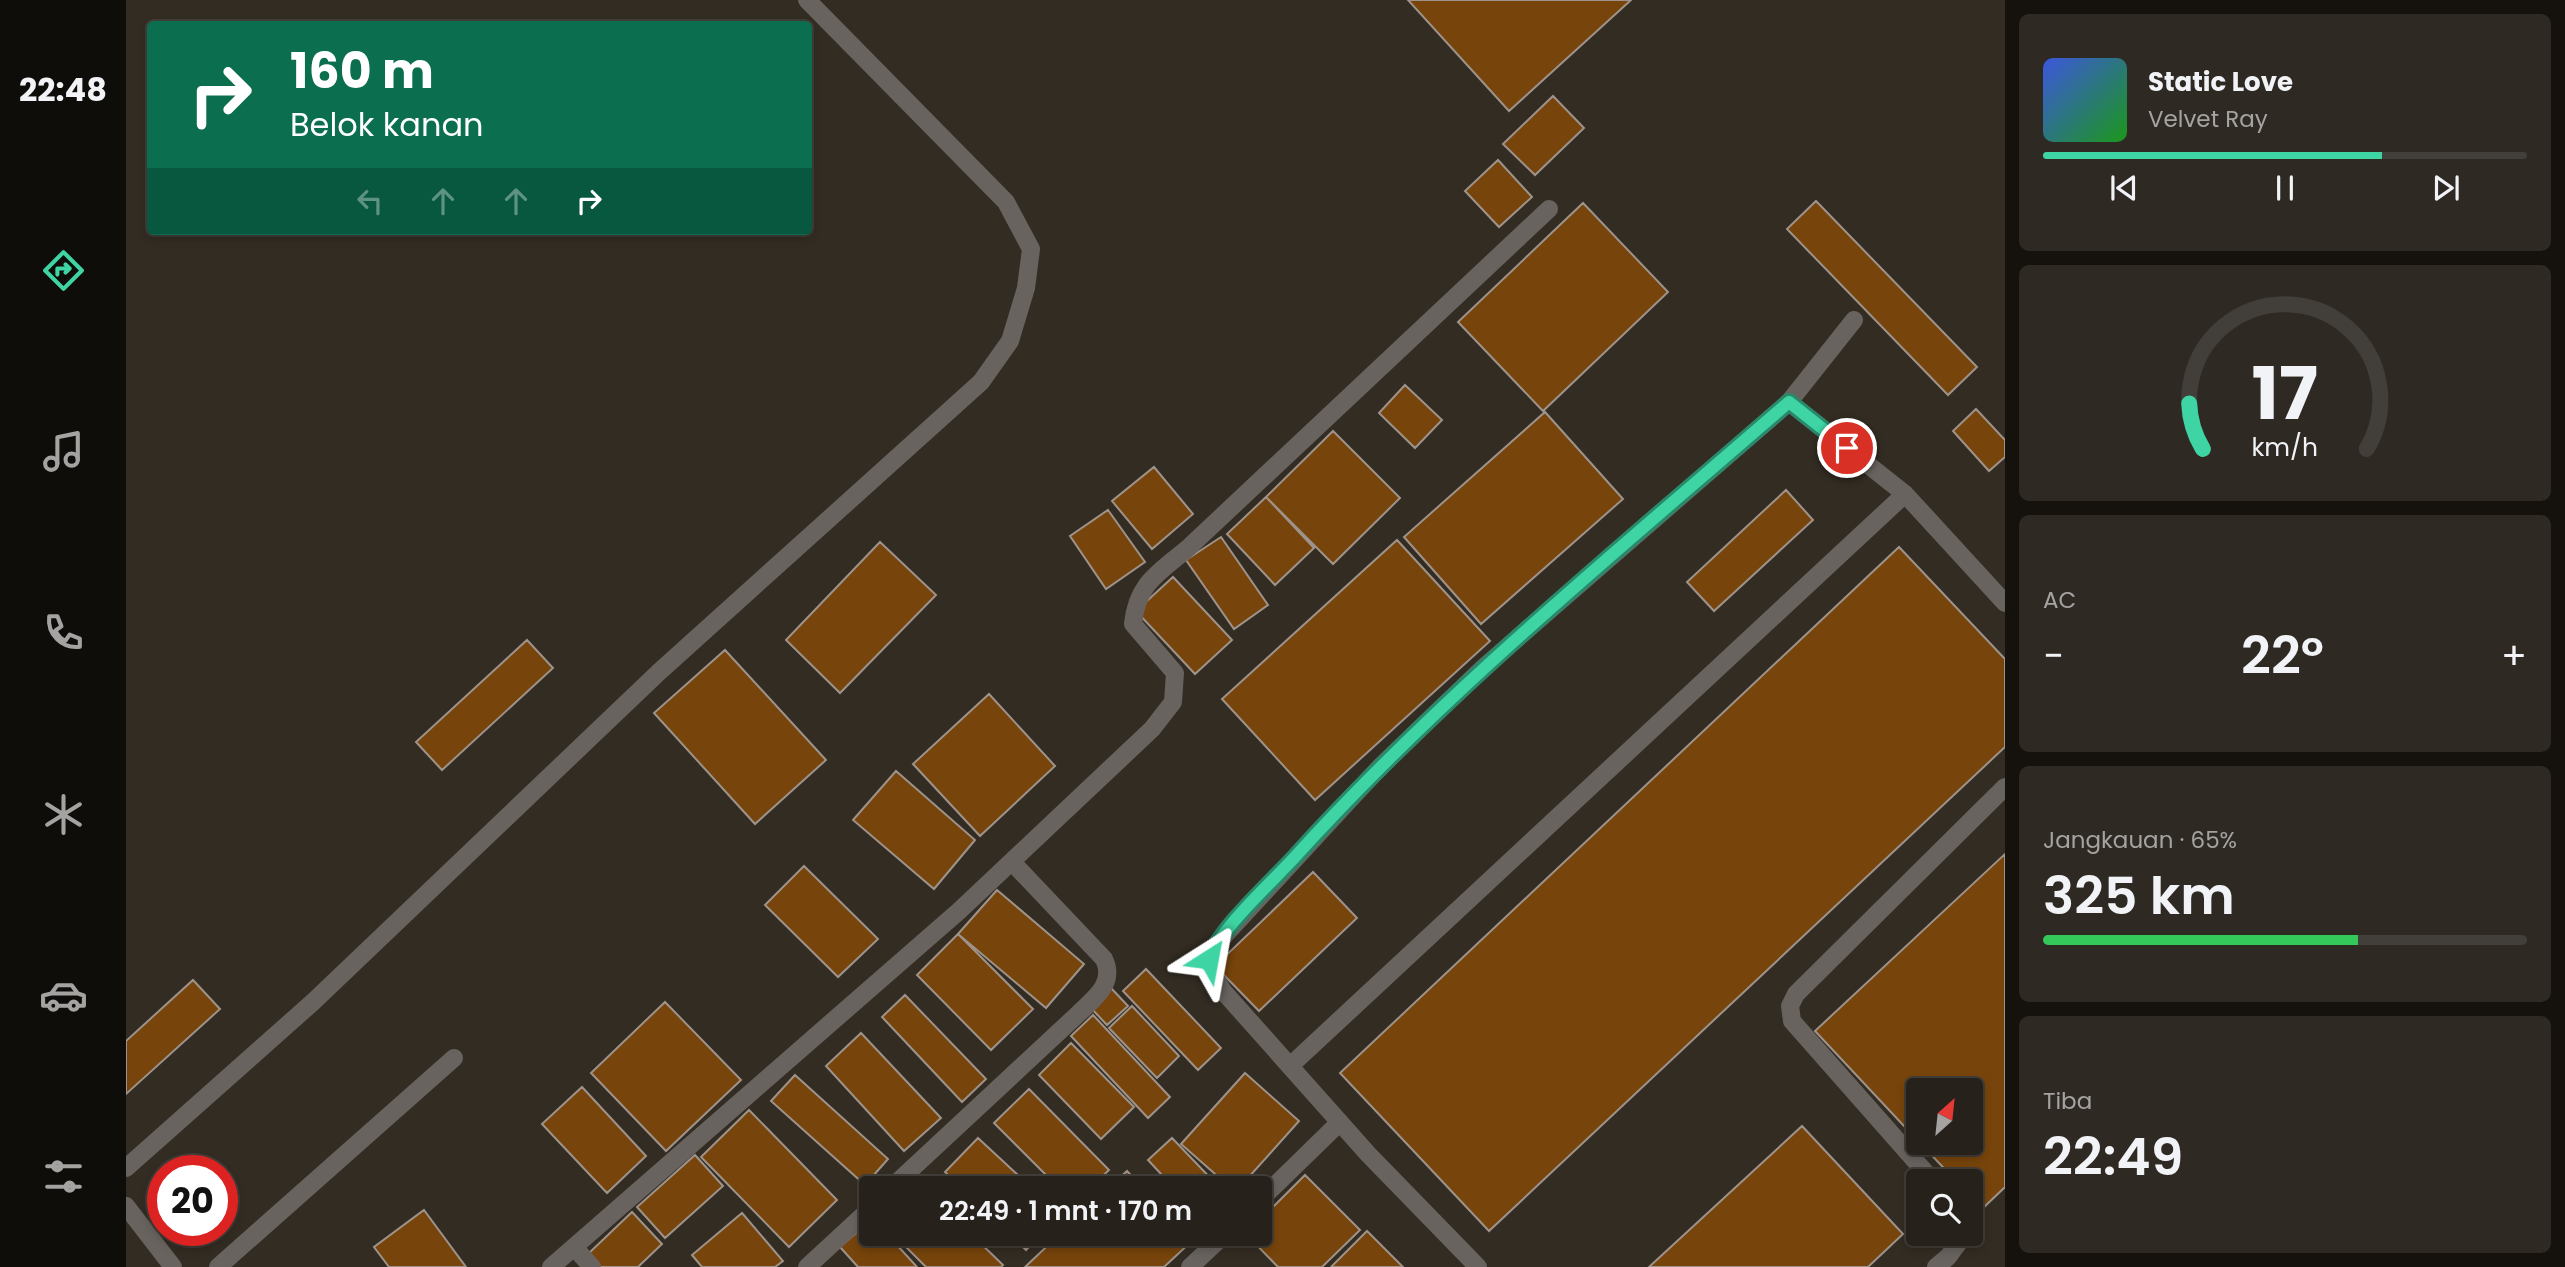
<!DOCTYPE html>
<html lang="id">
<head>
<meta charset="utf-8">
<style>
  :root { --surface:#26211a; --page:#2e2923; --text:#f1f3f6; --muted:#a4a3a2; --line:#423e39; --accent:#3ed4a3 }
  body { margin:0; font-family:Poppins,sans-serif; background:var(--page); color:var(--text); height:100vh; display:flex; flex-direction:column; font-size:26px; white-space:nowrap }
  * { box-sizing:border-box; margin:0 }
  p { font-size:23px; color:var(--muted) }
  .icon { flex:none; width:38px; height:38px; fill:none; stroke:currentColor; stroke-width:2; stroke-linecap:round; stroke-linejoin:round }
  .map { position:relative; flex:1; overflow:hidden }
  .details { display:flex; flex-direction:column; gap:14px; padding:14px; background:#15120e; width:560px }
  .details>* { flex:none }
  .hud { position:absolute; left:21px; top:21px; width:665px; height:214px; border-radius:7px; box-shadow:0 4px 10px #0003,0 0 0 2px var(--line); background:#0b6e4f; color:#fff; overflow:hidden }
  .needle { width:46px; rotate:27deg }
  .buttons { position:absolute; left:1780px; top:1078px; display:grid; gap:14px }
  .buttons a { display:grid; place-items:center; width:77px; height:77px; border-radius:7px; background:var(--surface); box-shadow:0 4px 10px #0003,0 0 0 2px var(--line); font-size:35px }
  .speed { position:absolute; left:21px; top:1155px; display:flex; gap:14px; font-size:35px; font-weight:700; text-align:center }
  .speed>* { display:grid; place-content:center; width:91px; height:91px; border-radius:50%; background:var(--surface); box-shadow:0 4px 10px #0003,0 0 0 2px var(--line); line-height:1 }
  .speed .limit { border:10px solid #d22; background:#fff; color:#111 }
  .pin { position:absolute; display:grid; place-items:center; width:60px; height:60px; color:#fff; margin:-30px; border:4px solid #fff; border-radius:50%; box-shadow:0 2px 7px #0007 }
  .me { position:absolute; width:77px; margin:-38px; rotate:34deg; stroke-linejoin:round; filter:drop-shadow(0 0 5px #0008) }
  .turn { display:flex; align-items:center; gap:24px; height:147px; padding:0 28px; font-size:32px }
  .turn .icon { width:91px; height:91px; stroke-width:2.5 }
  .turn b { display:block; font-size:49px; line-height:60px }
  .lanes { display:flex; align-items:center; height:66px; padding:0 28px; background:#0003; justify-content:center; gap:35px; direction:ltr }
  .lanes .off { opacity:.35 }
  .big { font-size:52px; font-weight:600; line-height:1.1 }
  .details .tile { flex:1; display:flex; flex-direction:column; justify-content:center; gap:10px; min-width:0; padding:0 24px; border-radius:10px; background:var(--page) }
  .details .dial { align-items:center; gap:0 }
  .dial svg { height:182px; overflow:visible; fill:none; stroke:var(--line); stroke-width:7; stroke-linecap:round; text-anchor:middle }
  .dial text { fill:var(--text); stroke:none }
  .song { display:flex; align-items:center; gap:21px }
  .cover { width:84px; height:84px; border-radius:10px; background:linear-gradient(135deg,hsl(230 70% 55%),hsl(120 70% 35%)) }
  .played { height:7px; border-radius:4px; background:linear-gradient(90deg,var(--accent) 70%,var(--line) 70%) }
  .keys { display:flex; justify-content:space-around; direction:ltr }
  .heat { display:flex; justify-content:space-between; align-items:center; font-size:38px; direction:ltr }
  .charge { height:10px; border-radius:5px; background:linear-gradient(90deg,#34c759 65%,var(--line) 0) }
  .trip { position:absolute; left:733px; top:1176px; width:413px; height:70px; border-radius:7px; background:var(--surface); box-shadow:0 4px 10px #0003,0 0 0 2px var(--line); font-weight:600; line-height:70px; text-align:center }
  main { display:flex; flex:1; min-height:0 }
  .tabs { display:flex; flex-direction:column; width:126px; justify-content:space-around; align-items:center; background:#0f0d0a; color:var(--muted) }
  .tabs .icon { width:49px; height:49px }
  .tabs .active { color:var(--accent) }
  .tabs b { font-size:32px; color:var(--text) }
  .map>svg:first-child { display:block }
</style>
</head>
<body>
<main>
<nav class="tabs">
<b>22:48</b>
<svg class="icon active" aria-label="directions" viewBox="0 0 24 24"><path d="M12 3l9 9-9 9-9-9zM9 14v-3h6M13 9l2 2-2 2"/></svg>
<svg class="icon" aria-label="music" viewBox="0 0 24 24"><path d="M9 18V5l10-2v13"/><circle cx="6" cy="18" r="3"/><circle cx="16" cy="16" r="3"/></svg>
<svg class="icon" aria-label="phone" viewBox="0 0 24 24"><path d="M5 4h4l2 5-3 2q2 4 5 5l2-3 5 2v4C11 20 4 13 5 4z"/></svg>
<svg class="icon" aria-label="climate" viewBox="0 0 24 24"><path d="M12 3v18M4 7l16 10M4 17L20 7"/></svg>
<svg class="icon" aria-label="car" viewBox="0 0 24 24"><path d="M5 17H2v-5l4-1 3-4h7l3 4 3 1v5h-3M9 17h6M6 11h13"/><circle cx="7" cy="17" r="2"/><circle cx="17" cy="17" r="2"/></svg>
<svg class="icon" aria-label="filters" viewBox="0 0 24 24"><path d="M4 7h16M4 17h16"/><circle cx="9" cy="7" r="2"/><circle cx="15" cy="17" r="2"/></svg>
</nav>
<div class="map">
<svg width="1879" height="1267" viewBox="0 0 1879 1267">
  <rect width="100%" height="100%" fill="#332c23"/>
  <path fill="#77440b" stroke="#9e938a" stroke-width="2" d="M1282,0h223l-122,111z
    M1427,96l31,32 -49,47 -32,-31z
    M1372,160l34,37 -33,30 -34,-36z
    M1690,201l161,166 -29,28 -161,-166z
    M1457,203l85,89 -125,119 -85,-89z
    M1279,385l37,35 -27,28 -36,-35z
    M1850,409l29,31v17l-16,14 -36,-40z
    M1419,412l78,87 -142,125 -77,-87z
    M1207,431l67,67 -67,66 -67,-67z
    M1028,467l39,47 -41,35 -40,-48z
    M1660,490l27,30 -99,91 -27,-29z
    M1140,497l48,51 -39,37 -48,-51z
    M982,510l37,52 -39,27 -36,-53z
    M1095,537l47,68 -34,24 -48,-69z
    M1271,540l93,101 -175,159 -93,-101z
    M754,542l56,53 -96,98 -54,-53z
    M1773,547l106,112v88l-516,484 -149,-158z
    M1047,577l59,63 -37,34 -59,-63z
    M401,640l26,28 -111,102 -26,-28z
    M599,650l101,110 -71,64 -101,-111z
    M863,694l66,72 -75,70 -67,-72z
    M770,771l79,69 -41,49 -81,-69z
    M1879,854v333l-23,22 -12,-12v-16h-14l-36,-38h50v-53h-52v51l-103,-110z
    M678,866l74,73 -40,38 -73,-72z
    M1187,872l44,46 -98,93 -44,-45z
    M871,890l87,74 -38,44 -88,-74z
    M832,934l75,75 -42,41 -74,-75z
    M1020,969l75,79 -23,22 -75,-79z
    M67,980l27,29 -94,85v-53z
    M985,988l17,18 -21,19 -17,-18z
    M779,995l81,84 -24,23 -80,-85z
    M539,1002l76,78 -75,71 -75,-78z
    M1006,1006l47,50 -22,22 -48,-50z
    M967,1015l77,82 -22,21 -77,-82z
    M735,1033l80,85 -37,33 -78,-85z
    M945,1043l63,64 -33,32 -62,-64z
    M1119,1073l54,48 -60,67h-8l-50,-44z
    M669,1075l93,84 -23,26 -94,-84z
    M456,1087l64,69 -39,37 -65,-69z
    M903,1089l80,81 -19,18h-31l-65,-65z
    M623,1110l88,90 -48,47 -88,-90z
    M1676,1126l101,108 -35,33h-219z
    M852,1138l54,50h-70l-17,-16z
    M1046,1138l48,50h-46l-26,-28z
    M569,1155l28,31 -58,52 -28,-31z
    M1001,1171l16,17h-34z
    M1179,1175l55,55 -38,37h-44l-32,-33h14v-14z
    M298,1210l42,57h-77l-15,-20z
    M506,1212l30,32 -24,23h-38l-12,-13z
    M616,1213l41,48 -8,6h-73l-10,-12z
    M746,1219v15h15l30,33h-59l-18,-20z
    M1241,1231l36,36h-72z
    M767,1234h78l32,31 -2,2h-75z
    M884,1234h31l-15,16z
    M934,1234h126l6,7 -28,26h-139z"/>
  <g fill="none" stroke-linecap="round" stroke-linejoin="round">
    <path stroke="#68635f" stroke-width="18" d="M1663,402l116,92 100,109
      M1164,1066l615,-572
      M0,1168l187,-166 346,-330 322,-290 29,-41 16,-53 5,-39 -25,-47 -199,-202
      M1807,1181l-141,-160 -2,-15 6,-12 209,-207
      M1134,1200l80,-78
      M0,1206l47,61
      M92,1267l236,-209
      M1064,1267l35,-33
      M1352,1267l-110,-113 -145,-163c-9,-15 -16,-26 -10,-43l167,-181 103,-99 306,-266 65,-82
      M1810,1267l12,-10 17,-23"/>
    <path stroke="#68635f" stroke-width="18" d="M765,1188l186,-173c16,-16 39,-31 27,-56l-92,-97
      M448,1247l18,20
      M425,1267l408,-356 193,-182 21,-27 2,-29 -42,-49c4,-40 25,-51 54,-75l362,-340
      M681,1267l65,-60"/>
  </g>
  <g fill="none" stroke-linecap="round" stroke-linejoin="round">
    <g stroke="#288a6a" stroke-width="18">
      <path id="route" d="M1083,959c12,-31 61,-75 85,-101 151,-167 326,-309 495,-456l58,46"/>
    </g>
    <use href="#route" stroke="#3ed4a3" stroke-width="12"/>
  </g>
</svg>
<div class="buttons">
<a><svg class="needle" viewBox="-14 -14 28 28"><path d="M0-13l5 13h-10z" fill="#e53935"/><path d="M0 13l5-13h-10z" fill="#a4a3a2"/></svg></a>
<a><svg class="icon" aria-label="search" viewBox="0 0 24 24"><circle cx="10" cy="10" r="6"/><path d="M15 15l6 6"/></svg></a>
</div>
<div class="speed"><div class="limit">20</div></div>
<div class="pin" style="left:1721px;top:448px;background:#d93025"><svg class="icon" aria-label="arrive" viewBox="0 0 24 24"><path d="M6 21V4h12l-3 4 3 4H6"/></svg></div>
<svg class="me" style="left:1083px;top:959px" viewBox="-20 -20 40 40"><path d="M0-17L14 15 0 8-14 15z" fill="#3ed4a3" stroke="#fff" stroke-width="4"/></svg>
<div class="trip">22:49 · 1 mnt · 170 m</div>
<div class="hud">
<div class="turn"><svg class="icon" aria-label="right" viewBox="0 0 24 24"><path d="M7 20v-9h11M14 6l5 5-5 5"/></svg><div><b>160 m</b>Belok kanan</div></div>
<div class="lanes"><svg class="icon off" aria-label="left" viewBox="0 0 24 24"><path d="M17 20v-9H6M10 6l-5 5 5 5"/></svg><svg class="icon off" aria-label="ahead" viewBox="0 0 24 24"><path d="M12 20V5M6 11l6-6 6 6"/></svg><svg class="icon off" aria-label="ahead" viewBox="0 0 24 24"><path d="M12 20V5M6 11l6-6 6 6"/></svg><svg class="icon" aria-label="right" viewBox="0 0 24 24"><path d="M7 20v-9h11M14 6l5 5-5 5"/></svg></div>
</div>
</div>
<section class="details">
<div class="tile">
<div class="song"><i class="cover"></i><div><b>Static Love</b><p>Velvet Ray</p></div></div>
<div class="played"></div>
<div class="keys"><svg class="icon" aria-label="previous" viewBox="0 0 24 24"><path d="M18 5L8 12l10 7zM5 5v14"/></svg><svg class="icon" aria-label="pause" viewBox="0 0 24 24"><path d="M8 5v14M16 5v14"/></svg><svg class="icon" aria-label="next" viewBox="0 0 24 24"><path d="M6 5l10 7-10 7zM19 5v14"/></svg></div>
</div>
<div class="tile dial"><svg viewBox="0 0 100 80">
<path d="M14 69A42 42 0 1 1 86 69"/>
<path d="M14 69A42 42 0 0 1 8 49" stroke="#3ed4a3"/>
<text x="50" y="56" font-size="32" font-weight="700">17</text>
<text x="50" y="72" font-size="11">km/h</text>
</svg></div>
<div class="tile"><p>AC</p>
<div class="heat"><a>−</a><b class="big">22°</b><a>+</a></div>
</div>
<div class="tile"><p>Jangkauan · 65%</p><b class="big">325 km</b><div class="charge"></div></div>
<div class="tile"><p>Tiba</p><b class="big">22:49</b></div>
</section>
</main>
</body>
</html>
